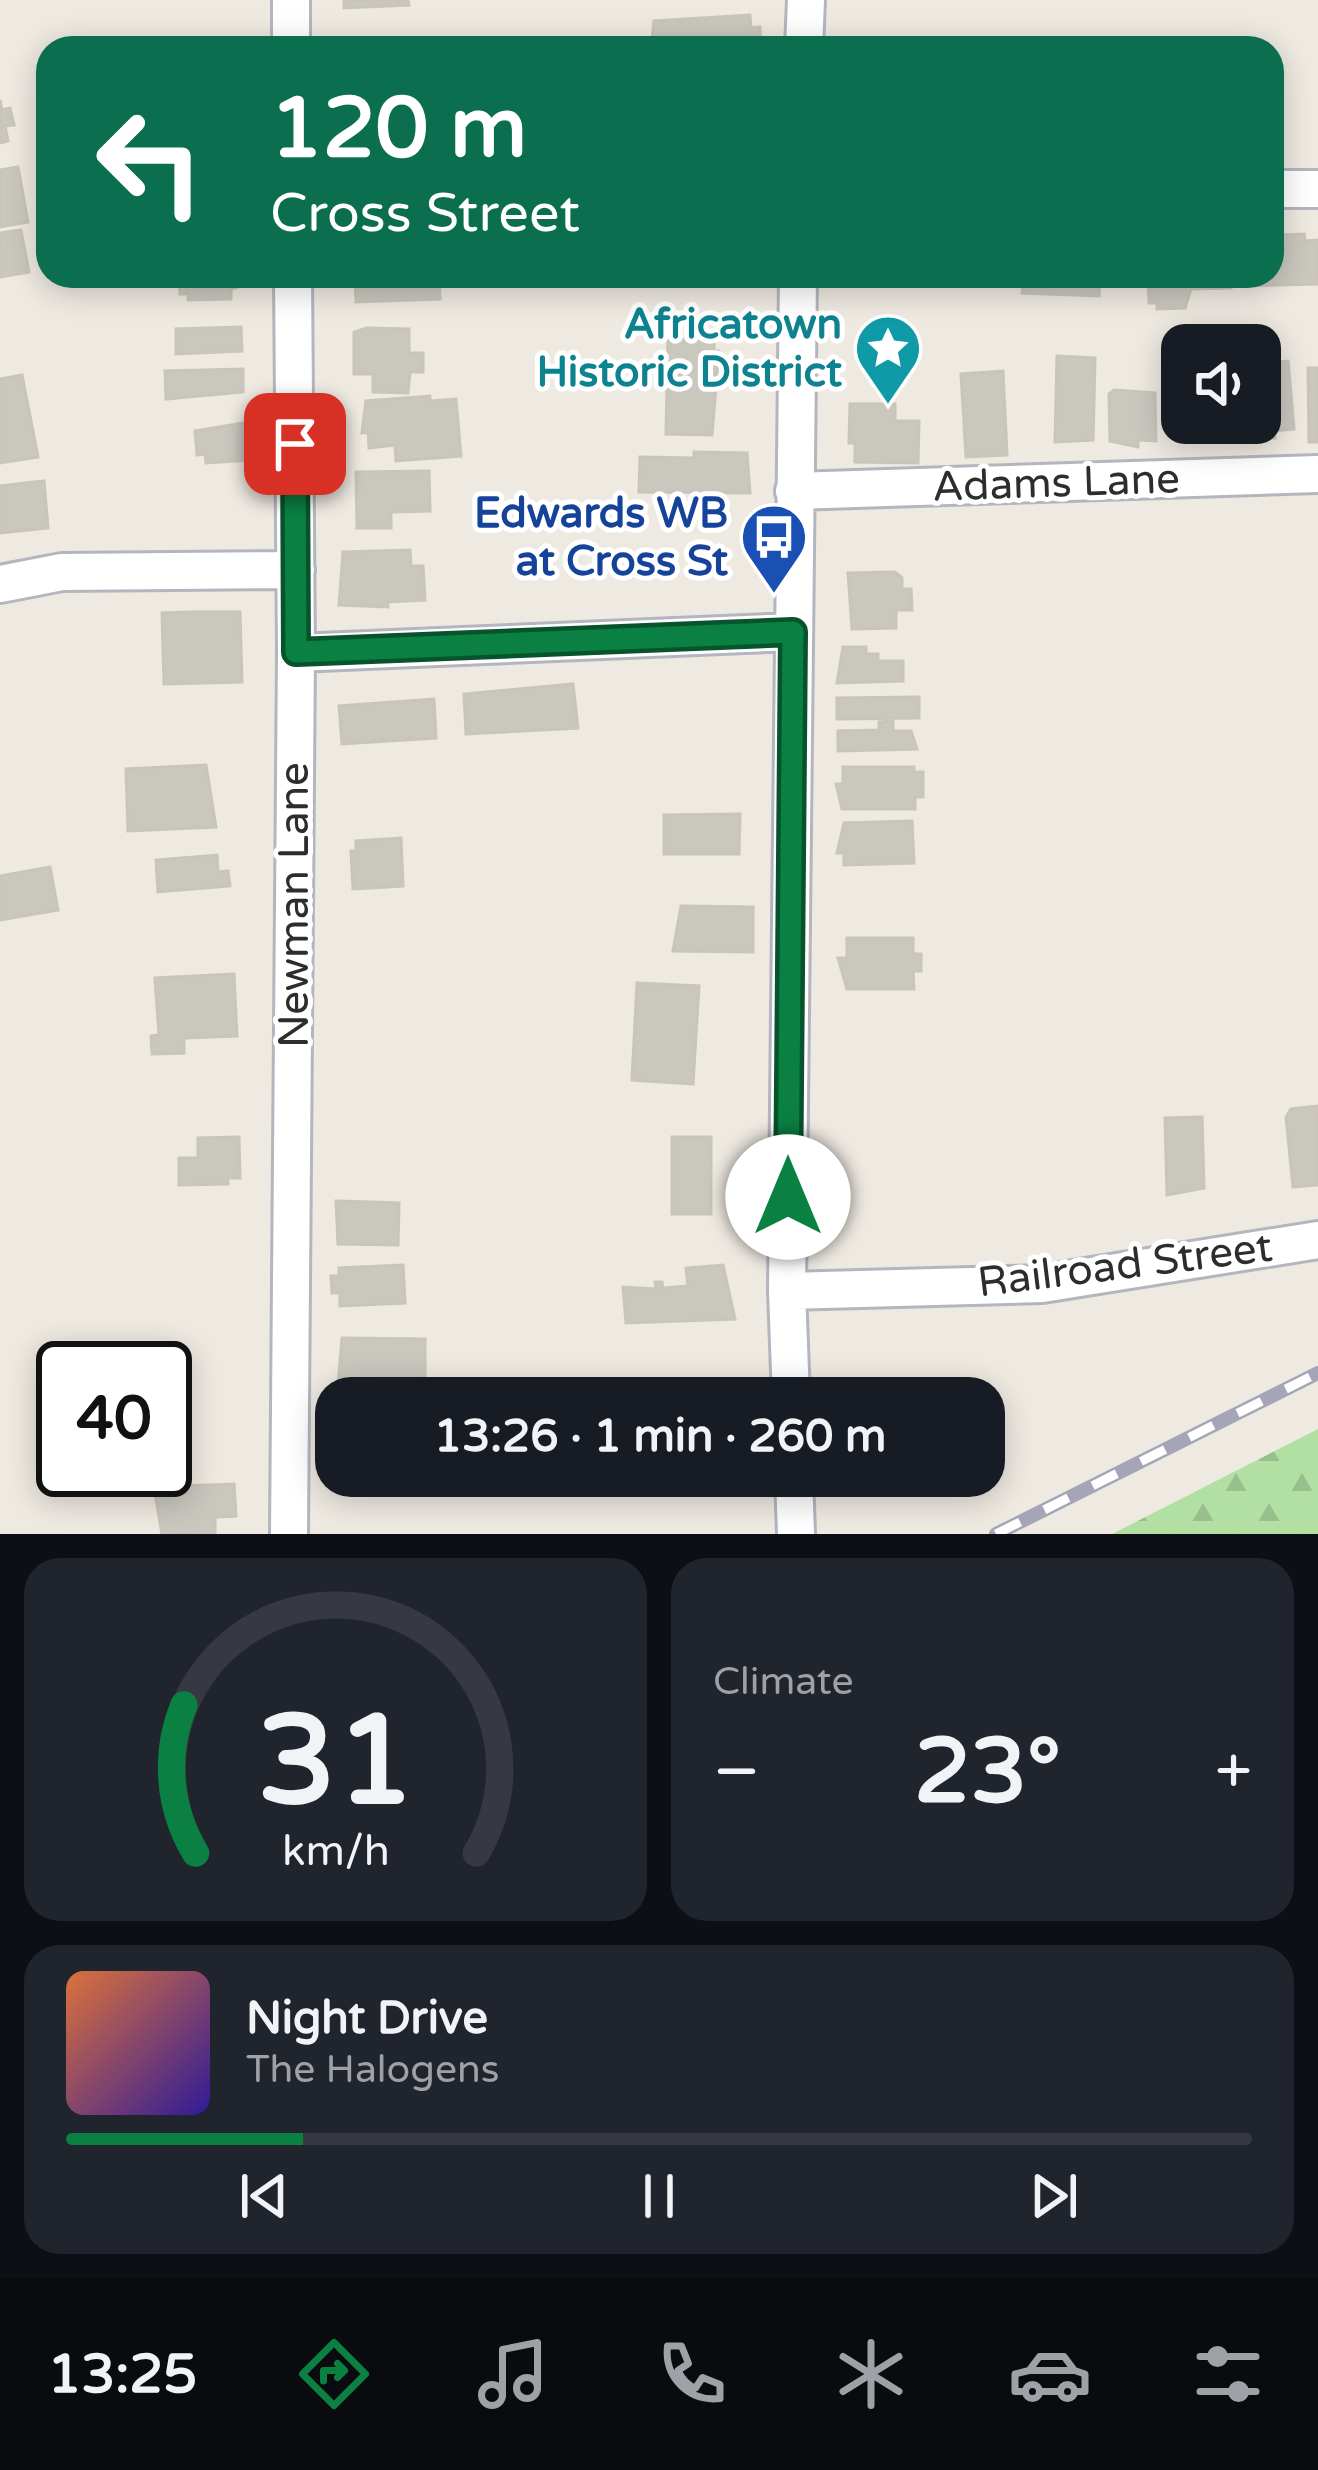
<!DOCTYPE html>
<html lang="en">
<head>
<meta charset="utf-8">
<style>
  :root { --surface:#171b24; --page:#20242c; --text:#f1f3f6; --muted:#9ea1a6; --line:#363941; --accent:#0b8043 }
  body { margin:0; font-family:"Varela Round",sans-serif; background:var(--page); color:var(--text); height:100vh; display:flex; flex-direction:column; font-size:45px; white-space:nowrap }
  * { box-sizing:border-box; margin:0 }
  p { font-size:39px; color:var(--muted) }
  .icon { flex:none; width:66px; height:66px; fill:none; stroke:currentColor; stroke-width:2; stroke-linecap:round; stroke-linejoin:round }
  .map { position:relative; height:1534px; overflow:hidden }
  .details { display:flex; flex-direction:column; gap:24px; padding:24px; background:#0d0f14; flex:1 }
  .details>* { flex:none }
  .banner { position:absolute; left:36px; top:36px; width:1248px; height:252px; border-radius:36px; box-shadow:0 6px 30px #0003; background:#0b6e4f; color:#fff; overflow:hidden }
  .tools { position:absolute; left:1161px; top:324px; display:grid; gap:24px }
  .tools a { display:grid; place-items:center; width:120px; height:120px; border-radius:24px; background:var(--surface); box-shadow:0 6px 30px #0003; font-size:60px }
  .speed { position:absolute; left:36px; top:1341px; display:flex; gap:24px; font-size:60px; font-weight:700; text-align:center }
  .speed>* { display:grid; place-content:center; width:156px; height:156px; border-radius:50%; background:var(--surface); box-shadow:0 6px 30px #0003; line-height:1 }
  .speed .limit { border:6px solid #111; border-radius:18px; background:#fff; color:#111 }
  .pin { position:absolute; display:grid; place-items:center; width:102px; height:102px; color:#fff; margin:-51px; border-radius:24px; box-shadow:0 6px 18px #0006 }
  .me { position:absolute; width:132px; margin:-66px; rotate:0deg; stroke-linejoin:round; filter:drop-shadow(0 0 9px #0008) }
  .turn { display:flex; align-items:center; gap:42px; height:252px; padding:0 36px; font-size:54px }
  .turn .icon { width:156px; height:156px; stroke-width:2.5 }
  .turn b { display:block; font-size:84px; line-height:102px }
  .big { font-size:90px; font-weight:800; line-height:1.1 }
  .details .widget { flex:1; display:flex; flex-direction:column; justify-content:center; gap:18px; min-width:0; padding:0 42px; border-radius:36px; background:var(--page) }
  .details .dial { align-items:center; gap:0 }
  .dial svg { height:312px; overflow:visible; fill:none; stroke:var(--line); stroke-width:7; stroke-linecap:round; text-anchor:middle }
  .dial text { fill:var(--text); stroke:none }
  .song { display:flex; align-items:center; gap:36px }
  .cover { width:144px; height:144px; border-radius:18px; background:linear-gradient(135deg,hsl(20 70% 55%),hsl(250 70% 35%)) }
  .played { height:12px; border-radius:6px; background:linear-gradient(90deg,var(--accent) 20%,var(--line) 20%) }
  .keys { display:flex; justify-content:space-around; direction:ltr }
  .heat { display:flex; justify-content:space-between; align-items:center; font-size:66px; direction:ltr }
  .details .tiles { flex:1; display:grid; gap:24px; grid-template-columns:1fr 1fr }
  .widget:last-child { grid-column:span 2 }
  .trip { position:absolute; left:315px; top:1377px; width:690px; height:120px; border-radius:36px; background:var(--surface); box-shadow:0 6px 30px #0003; font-weight:800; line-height:120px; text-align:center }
  .dock { display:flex; height:192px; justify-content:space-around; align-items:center; background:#090b0e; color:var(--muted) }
  .dock .icon { width:84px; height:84px }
  .dock .on { color:var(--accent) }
  .dock b { font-size:54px; color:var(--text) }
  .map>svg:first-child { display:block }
</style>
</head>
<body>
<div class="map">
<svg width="1318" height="1534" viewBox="0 0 1318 1534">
  <defs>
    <pattern id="forest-firs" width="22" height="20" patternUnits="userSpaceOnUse" patternTransform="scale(3)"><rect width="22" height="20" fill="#b1e0a2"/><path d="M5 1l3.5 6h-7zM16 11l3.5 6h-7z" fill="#99c08c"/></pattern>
  </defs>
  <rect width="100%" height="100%" fill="#eee9e1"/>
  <path fill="url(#forest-firs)" d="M1318,1429v105h-206z"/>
  <path fill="#cac7bf" stroke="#c9c5ba" stroke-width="3" d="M344,0h64l1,5 -65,3z
    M750,15l1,13 9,-1 1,18 -9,3h-101l3,-27z
    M0,100l2,10 8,-2 4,17 -9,1 3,15 -8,2z
    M18,167l10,55 -28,5v-57z
    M21,230l8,42 -29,5v-44z
    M1304,234l1,7 13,-1v44l-73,2v-10h27v-34h8v-7z
    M179,276h60l6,1v8l-14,4v10l-43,1v-6h-8z
    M355,276h84l1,23 -84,3z
    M989,276h111l-1,20 -77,-3 1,-11 -34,-1z
    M1148,276h82l1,12 -40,1 -6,19 -28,1v-6h-8z
    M241,327l1,24 -66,3v-25z
    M367,328l42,1v24h14v19h-13l-2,21 -35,-1v-18h-19v-42z
    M668,339h46v12h5l-7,84 -46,-1z
    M1057,356l38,2 -2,82 -38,2z
    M1288,361l6,68 -20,2 1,7 -25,2 -1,-17h11l3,-60z
    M1308,368h10v74h-9z
    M243,369v23l-77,7 -1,-28z
    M1003,371l4,84 -41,2 -5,-83z
    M22,375l16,82 -38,6v-84z
    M1114,390l41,3 1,48 -18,-1v7l-28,-6 -1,-47z
    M430,396v5l26,-2 5,57 -65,5 -1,-16 -26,3 -1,-16 -6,1 4,-32z
    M850,404h45v17h24l-1,42 -63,-1v-19h-6z
    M249,422l3,38 -46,3 -1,-9 -8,1 -2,-24z
    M694,452l53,1 3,40 -111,-1 1,-35 54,1z
    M429,471l1,40 -39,1v16h-34l-1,-56z
    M44,481l4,47 -48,5v-47z
    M410,550l1,16h12l2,34 -38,2 1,5 -49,-2 4,-53z
    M895,572l7,6v11h9l1,21h-16v18l-44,1 -4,-56z
    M189,612h51l2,70 -78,2 -2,-71z
    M843,647h23v7h12v7h25v20l-66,2z
    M573,684l5,44 -112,6 -2,-40z
    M919,697v21l-82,1v-21z
    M434,699l2,39 -94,6 -3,-38z
    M893,721v10h18l6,18 -79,2v-20l41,-1v-8z
    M206,765l10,62 -88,4 -2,-62z
    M843,767h71v5h9v25h-8v12h-73l-6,-25h7z
    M740,814l-1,40h-75v-39z
    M912,821l2,42 -70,2v-12h-7l7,-30z
    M401,838l2,48 -50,3 -2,-38h5v-10z
    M217,855l1,17 10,-1 2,15 -72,6 -2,-32z
    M50,867l8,43 -58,10v-44z
    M681,906l72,1v45l-80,-1z
    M847,938h66v16h8v17h-8l1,18h-67l-9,-31h9z
    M234,974l3,62 -53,2v15l-32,1 -1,-18 8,-1 -4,-57z
    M637,983l62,3 -6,98 -61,-4z
    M1318,1106v79l-25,2 -7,-70 5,-8z
    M1202,1117l2,71 -37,7 -2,-77z
    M239,1137l1,41h-12v6l-49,1v-27h19v-20z
    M672,1137h39v77h-39z
    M336,1201l63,2 -1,42 -60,-1z
    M403,1265l2,38 -65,3v-13h-8l-1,-17h8v-8z
    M723,1265l12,54 -109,4 -3,-36 33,2 -1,-7h7l1,6 25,-2 -2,-18z
    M342,1338l83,1v47l-87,-1z
    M234,1484l2,32 -21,1v17h-53l-8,-47z"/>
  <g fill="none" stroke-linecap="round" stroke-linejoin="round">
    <g stroke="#b4b6bf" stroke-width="42">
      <path id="minor" d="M291,0v48
        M804,48l2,-48
        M1272,189h46
        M794,491l524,-17
        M0,584l62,-12 234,-2
        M296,653l497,-21
        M787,1291l255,-7 276,-44
        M791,1398l-4,-107 11,-1015
        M794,1476l2,58
        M289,1534l7,-881 -3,-377"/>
    </g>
    <use href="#minor" stroke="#fff" stroke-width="36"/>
    <g stroke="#a4a5b6" stroke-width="14">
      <path id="rail" d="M996,1534l322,-161"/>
    </g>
    <use href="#rail" stroke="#fff" stroke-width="9" stroke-dasharray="27" stroke-linecap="butt"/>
  </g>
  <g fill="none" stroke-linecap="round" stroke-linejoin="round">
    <g stroke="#07532c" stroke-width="30">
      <path id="route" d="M295,444l1,208 497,-20 -5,565"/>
    </g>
    <use href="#route" stroke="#0b8043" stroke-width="21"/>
  </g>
  <defs>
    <g id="sight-pin" transform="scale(3.45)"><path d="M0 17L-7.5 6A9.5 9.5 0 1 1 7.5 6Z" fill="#0f9aa8" stroke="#fff"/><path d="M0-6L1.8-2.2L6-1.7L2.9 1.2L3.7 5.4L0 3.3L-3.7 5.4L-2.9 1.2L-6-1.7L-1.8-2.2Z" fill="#fff"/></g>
    <g id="bus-pin" transform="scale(3.45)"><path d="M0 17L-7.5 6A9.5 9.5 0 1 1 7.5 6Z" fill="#1a4fb4" stroke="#fff"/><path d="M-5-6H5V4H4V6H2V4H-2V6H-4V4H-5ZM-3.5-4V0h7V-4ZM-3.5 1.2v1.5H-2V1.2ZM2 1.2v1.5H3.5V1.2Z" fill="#fff"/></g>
  </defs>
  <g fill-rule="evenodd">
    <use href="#sight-pin" x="888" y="348"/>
    <use href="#bus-pin" x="774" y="537"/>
  </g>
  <g text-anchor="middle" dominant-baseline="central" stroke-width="10" stroke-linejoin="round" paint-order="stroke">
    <g font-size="42" font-weight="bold" fill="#0d838f" stroke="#fff" text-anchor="end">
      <text x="842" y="324">Africatown<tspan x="842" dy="48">Historic District</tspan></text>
    </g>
    <g font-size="42" fill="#2d2d2d" stroke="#fff">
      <text transform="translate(1056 483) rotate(-2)">Adams Lane</text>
      <text transform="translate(294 905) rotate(-90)">Newman Lane</text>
      <text transform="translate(1125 1265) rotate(-7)">Railroad Street</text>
    </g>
    <g font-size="42" font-weight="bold" fill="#164399" stroke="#fff" text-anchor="end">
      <text x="728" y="513">Edwards WB<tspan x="728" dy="48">at Cross St</tspan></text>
    </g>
  </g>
</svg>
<div class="tools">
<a><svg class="icon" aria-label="sound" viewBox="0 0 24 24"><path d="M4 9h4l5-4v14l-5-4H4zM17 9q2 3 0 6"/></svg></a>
</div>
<div class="speed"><div class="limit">40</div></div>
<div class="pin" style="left:295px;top:444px;background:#d93025"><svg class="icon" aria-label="arrive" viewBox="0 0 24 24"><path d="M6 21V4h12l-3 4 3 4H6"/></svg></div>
<svg class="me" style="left:788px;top:1197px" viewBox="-20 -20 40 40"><circle r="19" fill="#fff"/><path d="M0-13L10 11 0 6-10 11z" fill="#0b8043"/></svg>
<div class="trip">13:26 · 1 min · 260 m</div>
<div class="banner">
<div class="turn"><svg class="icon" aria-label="left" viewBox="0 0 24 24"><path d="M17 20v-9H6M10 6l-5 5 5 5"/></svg><div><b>120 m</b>Cross Street</div></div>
</div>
</div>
<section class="details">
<div class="tiles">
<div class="widget dial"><svg viewBox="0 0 100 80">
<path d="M14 69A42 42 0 1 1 86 69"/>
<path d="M14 69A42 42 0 0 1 11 31" stroke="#0b8043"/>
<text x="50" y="56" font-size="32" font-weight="700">31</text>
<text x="50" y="72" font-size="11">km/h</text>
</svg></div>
<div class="widget"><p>Climate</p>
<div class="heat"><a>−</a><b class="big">23°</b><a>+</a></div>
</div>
<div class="widget">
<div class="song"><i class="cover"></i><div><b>Night Drive</b><p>The Halogens</p></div></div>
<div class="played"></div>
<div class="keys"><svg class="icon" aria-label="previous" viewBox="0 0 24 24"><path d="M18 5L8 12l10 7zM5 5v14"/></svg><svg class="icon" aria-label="pause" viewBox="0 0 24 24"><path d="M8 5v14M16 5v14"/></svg><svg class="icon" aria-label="next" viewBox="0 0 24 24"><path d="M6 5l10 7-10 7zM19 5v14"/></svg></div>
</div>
</div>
</section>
<nav class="dock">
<b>13:25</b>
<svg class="icon on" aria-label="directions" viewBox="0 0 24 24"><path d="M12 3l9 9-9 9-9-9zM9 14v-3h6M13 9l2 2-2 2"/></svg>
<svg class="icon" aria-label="music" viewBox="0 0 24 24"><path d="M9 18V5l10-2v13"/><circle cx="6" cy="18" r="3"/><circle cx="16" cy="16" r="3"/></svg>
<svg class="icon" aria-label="phone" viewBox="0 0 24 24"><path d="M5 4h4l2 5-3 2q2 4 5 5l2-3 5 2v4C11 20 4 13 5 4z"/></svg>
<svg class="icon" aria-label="climate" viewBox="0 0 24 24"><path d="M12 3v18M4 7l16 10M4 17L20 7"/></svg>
<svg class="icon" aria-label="car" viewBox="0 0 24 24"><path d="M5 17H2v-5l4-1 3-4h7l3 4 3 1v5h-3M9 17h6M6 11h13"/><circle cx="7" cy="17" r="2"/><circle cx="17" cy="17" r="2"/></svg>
<svg class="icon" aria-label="filters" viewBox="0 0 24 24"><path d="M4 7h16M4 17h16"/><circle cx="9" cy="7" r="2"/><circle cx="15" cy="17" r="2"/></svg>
</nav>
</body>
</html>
